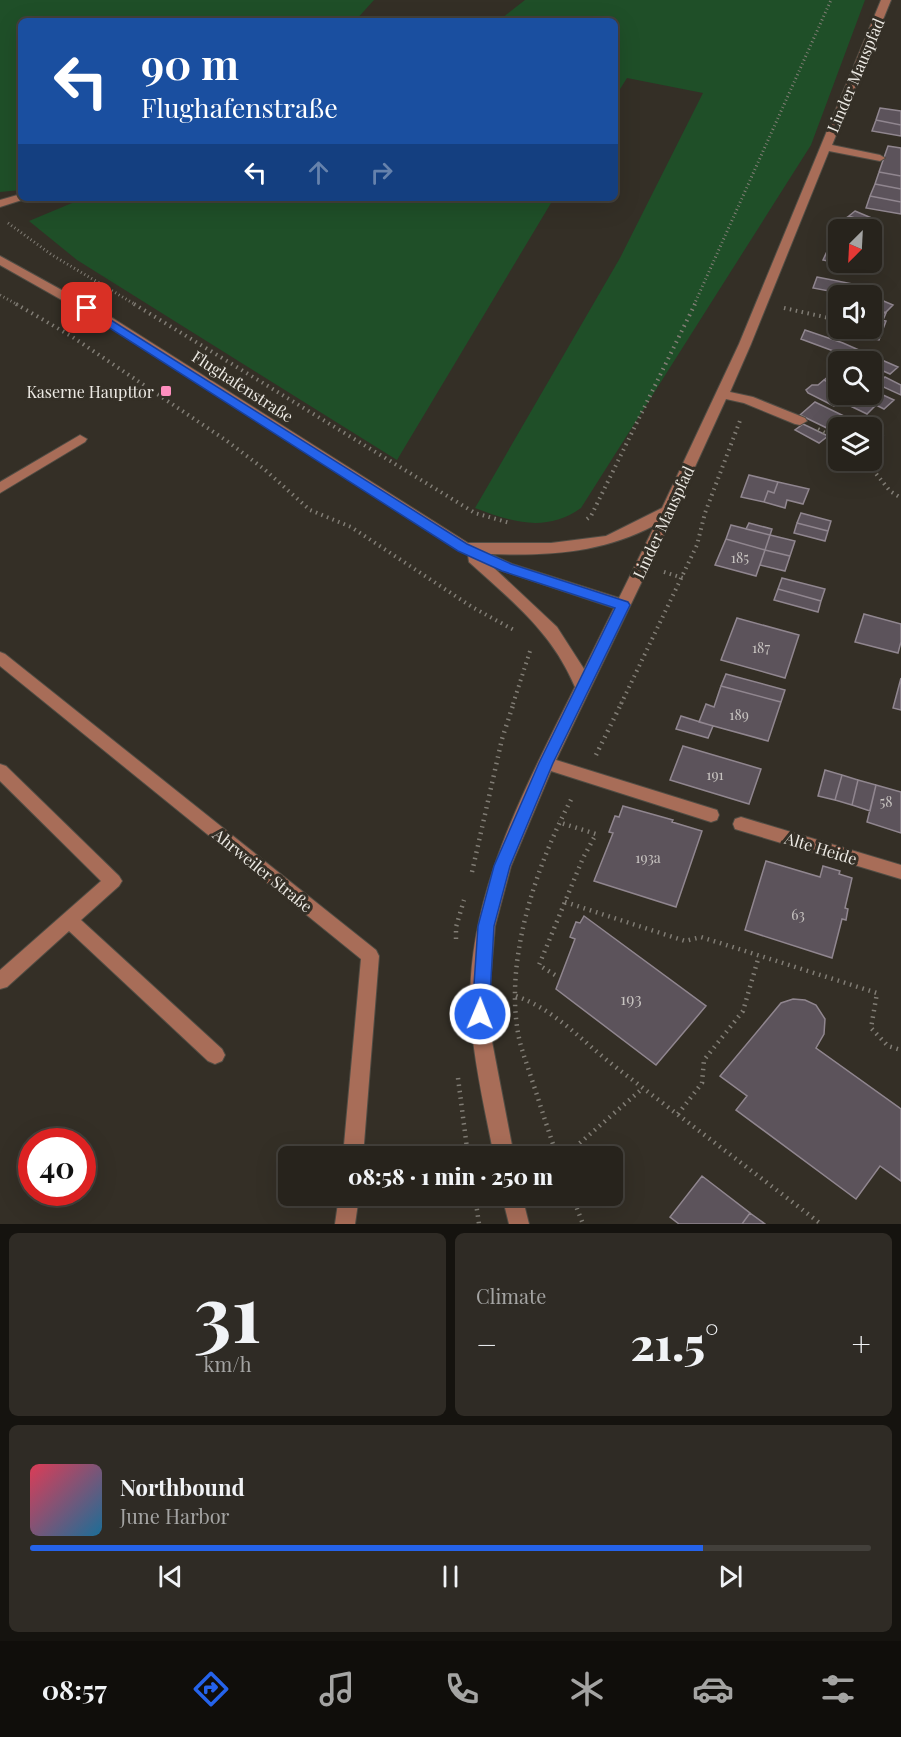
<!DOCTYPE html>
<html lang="en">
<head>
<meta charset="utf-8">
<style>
  :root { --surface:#27231c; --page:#2f2b25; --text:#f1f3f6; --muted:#a4a4a3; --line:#43403b; --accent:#2563eb }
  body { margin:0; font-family:"Playfair Display",serif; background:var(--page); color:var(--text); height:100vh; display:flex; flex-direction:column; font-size:22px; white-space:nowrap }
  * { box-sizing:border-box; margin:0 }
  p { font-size:20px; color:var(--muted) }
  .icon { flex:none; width:33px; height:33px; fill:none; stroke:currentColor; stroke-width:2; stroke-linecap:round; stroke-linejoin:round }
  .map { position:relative; height:1224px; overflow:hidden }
  .panel { display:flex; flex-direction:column; gap:9px; padding:9px; background:#15130f; flex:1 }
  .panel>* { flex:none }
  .guide { position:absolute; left:18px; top:18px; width:600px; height:183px; border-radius:9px; box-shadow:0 6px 24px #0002,0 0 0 2px var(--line); background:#1a4fa0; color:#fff; overflow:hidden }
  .needle { width:39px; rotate:204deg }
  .tools { position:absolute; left:828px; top:219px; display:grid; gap:12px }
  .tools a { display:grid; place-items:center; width:54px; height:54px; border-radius:9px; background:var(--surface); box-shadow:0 6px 24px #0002,0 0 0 2px var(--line); font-size:30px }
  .speed { position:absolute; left:18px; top:1128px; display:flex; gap:12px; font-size:30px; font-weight:700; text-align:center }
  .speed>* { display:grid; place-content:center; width:78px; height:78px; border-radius:50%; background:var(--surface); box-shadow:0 6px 24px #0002,0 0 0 2px var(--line); line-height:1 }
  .speed .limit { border:9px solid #d22; background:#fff; color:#111 }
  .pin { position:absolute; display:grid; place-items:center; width:51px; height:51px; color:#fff; margin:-26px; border-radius:12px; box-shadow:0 3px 9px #0006 }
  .me { position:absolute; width:66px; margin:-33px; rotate:1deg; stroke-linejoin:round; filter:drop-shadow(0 0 4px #0008) }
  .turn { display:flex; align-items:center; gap:21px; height:126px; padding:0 24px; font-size:27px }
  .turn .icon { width:78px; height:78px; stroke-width:2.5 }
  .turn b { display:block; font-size:42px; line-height:51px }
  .lanes { display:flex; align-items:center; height:57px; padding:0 24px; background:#0003; justify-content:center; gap:30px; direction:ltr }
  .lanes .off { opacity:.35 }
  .big { font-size:45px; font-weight:800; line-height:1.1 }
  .panel .tile { flex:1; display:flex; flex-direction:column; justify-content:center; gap:9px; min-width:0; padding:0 21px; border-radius:9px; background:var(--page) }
  .panel .dial { align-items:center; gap:0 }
  .dial b { font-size:78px; line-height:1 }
  .song { display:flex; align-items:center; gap:18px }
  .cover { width:72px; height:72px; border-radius:9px; background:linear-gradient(135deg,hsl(350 70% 55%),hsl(200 70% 35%)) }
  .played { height:6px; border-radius:3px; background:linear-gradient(90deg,var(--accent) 80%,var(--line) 80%) }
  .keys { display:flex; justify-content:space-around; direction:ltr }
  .heat { display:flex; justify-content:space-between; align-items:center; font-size:33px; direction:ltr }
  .panel .tiles { flex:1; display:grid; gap:9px; grid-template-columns:1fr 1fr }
  .tile:last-child { grid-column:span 2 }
  .trip { position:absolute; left:278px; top:1146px; width:345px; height:60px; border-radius:9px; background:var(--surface); box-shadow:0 6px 24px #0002,0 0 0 2px var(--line); font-weight:800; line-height:60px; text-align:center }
  .tab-bar { display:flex; height:96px; justify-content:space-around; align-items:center; background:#100e0b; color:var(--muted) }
  .tab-bar .icon { width:42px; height:42px }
  .tab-bar .active { color:var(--accent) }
  .tab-bar b { font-size:27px; color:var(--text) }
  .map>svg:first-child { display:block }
</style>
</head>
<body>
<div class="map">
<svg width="901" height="1224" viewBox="0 0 901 1224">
  <rect width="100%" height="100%" fill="#342f26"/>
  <path fill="#1f4f28" d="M0,0h374l-19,21h-334v169l-21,2z
    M525,0h340l-54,145 -230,363c-35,25 -70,14 -106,0l145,-250 83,-165 -76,-15 -12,19v-76h-117z
    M84,198h470l-157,262 -320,-200 -48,-39z"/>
  <path fill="#5c535b" stroke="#90868f" stroke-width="1.5" d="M880,108l21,3v14l-25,-5z
    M876,120l25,5v11l-29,-5z
    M888,146l13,2v28l-22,-4z
    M879,172l22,4v13l-26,-5z
    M875,184l26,5v13l-31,-6z
    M870,196l31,6v12l-35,-6z
    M855,211l19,8 -5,4 -20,-7z
    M849,216l20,7 -6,5 -20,-8z
    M834,231l4,2v16l-9,-2z
    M829,247l9,2v13h13l-1,4 -27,-6z
    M872,258l11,4 -6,10 -14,-4 3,-6h6z
    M817,277l36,7 -3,11 -37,-7z
    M853,288l18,8h-21z
    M872,296l21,9 -8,8 -13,-6z
    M872,307l14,6 -3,7 -11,-2z
    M872,318l14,3 -7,19 -42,-9 1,-3h34z
    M805,330l38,13 32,14 -5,5h-7l-62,-23z
    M875,357l23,10 -8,7 -18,-8 -2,-4z
    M834,372l4,2v13l-14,-7z
    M885,377l16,8v10l-24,-11z
    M824,380l14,7v7h16l22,11 -9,9 -27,-13 -6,5 -26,-13 -2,-3 6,-5h6z
    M872,390l22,10 -10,9 -30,-15h18z
    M815,402l33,16 -15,13 -33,-16z
    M848,418l19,10h-22l-5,-3z
    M803,424l25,12 -9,7 -24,-13z
    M872,430l11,6 -9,9 -2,-2z
    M749,475l29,7 -4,11 -6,-2 -4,11 -23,-5z
    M778,482l31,7 -6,15 -16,-4 -2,8 -21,-6 4,-11 6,2z
    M801,513l30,8 -3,10 -31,-8z
    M749,523l23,6 -2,6 -24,-6z
    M797,523l31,8 -3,10 -31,-8z
    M731,525l39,10 -5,15 -39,-11z
    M770,535l25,6 -5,15 -25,-6z
    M726,539l39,11 -9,26 -41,-11z
    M765,550l25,6 -5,15 -25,-6z
    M782,578l43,11 -4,12 -43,-12z
    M778,589l43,12 -3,11 -44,-12z
    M864,614l37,10v18l-3,11 -43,-11z
    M737,618l62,17 -14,43 -64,-18z
    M726,674l59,16 -4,12 -60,-16z
    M901,678v32l-8,-2z
    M721,686l60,16 -13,39 -69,-19 7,-18 8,3z
    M681,716l32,10 -5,12 -32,-9z
    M683,746l78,23 -12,35 -79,-24z
    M825,770l17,5 -7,25 -17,-4z
    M842,775l16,5 -6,25 -17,-5z
    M858,780l18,5 -6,26 -18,-6z
    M876,785l25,7v41l-34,-11z
    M623,806l50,14 -1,2 30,9 -26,76 -82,-26 19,-48 -4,-1 6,-16 4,1z
    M766,861l54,16 3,-11 17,5 -1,3 13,4 -7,30 3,1 -2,11 -4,-1 -10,39 -87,-28z
    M584,916l122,90 -50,59 -100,-76 19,-50 -5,-2 6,-15 4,1z
    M793,999l12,1 11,5 9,14 -1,15 -8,14 85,61v72l-21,-15 -24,33 -120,-89 11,-14 -27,-20 61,-73z
    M702,1176l48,37 -8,11h-63l-9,-7z
    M750,1213l15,11h-23z"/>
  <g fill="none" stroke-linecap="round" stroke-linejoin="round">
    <g stroke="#514d44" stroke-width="2">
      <path id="minor" d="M881,0h10l-59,145 48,10 5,3 -5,3 -51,-10 -78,193 -21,48 23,5 52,21 2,3 -7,4 -5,-1 -51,-21 -18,-4 -69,151 -101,210 161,50 2,5 -2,5 -6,2 -160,-51 -40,95 -16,60 -6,70 1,35 24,125h-20c-8,-40 -18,-84 -22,-125 -13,-123 51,-238 103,-344 -23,-55 -63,-86 -106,-125l-1,-7 -362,-230 -106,-60v-9l114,63 354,224h83l55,-7 56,-28 77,-164zM655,525l-36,73 -107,-34 -22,-10c58,2 113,-1 165,-29zM494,568l120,40 -30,61 -27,-42z
        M21,194v4l4,1 -25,8v-7z
        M80,435l7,4 -2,3 -85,51v-11z
        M0,652l5,2 371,296 3,6 -16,200h-20l18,-197 -361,-293z
        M0,764l6,2 113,110 3,5 -3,5 -38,34 141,129 3,6 -3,6 -7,3 -7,-3 -139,-130 -62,56 -7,2v-19l101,-89 -101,-100z
        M741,817l160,48v14l-166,-50 -2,-5 2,-5z
        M339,1196h20l-4,28h-20z
        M502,1196h20l7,28h-20z"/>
    </g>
    <path stroke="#817d75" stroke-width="3" stroke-dasharray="1 3" stroke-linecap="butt" d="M8,223l44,32 84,50
      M0,295l18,10
      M694,305l137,-305"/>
    <path stroke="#817d75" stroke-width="4" stroke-dasharray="1.5 4.5" stroke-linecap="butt" d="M16,304l55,32 156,105 37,28 46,41 41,17 121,80 42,23
      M134,304l341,209 35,10
      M784,308l54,12
      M818,429l20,11
      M865,460l25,31 11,7
      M587,519l4,-3 104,-212
      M664,572l19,6
      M513,704l18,-56
      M621,704l76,-159 8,-32 36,-95"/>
    <path stroke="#817d75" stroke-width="4.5" stroke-dasharray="1.5 5" stroke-linecap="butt" d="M596,755l26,-53
      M472,872l30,-133 12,-37
      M565,902l120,39 16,-4 176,56 -6,35 17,18 13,4
      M456,939v-12l8,-27
      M555,975l-16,-10 44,-107 13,-24 -38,-12
      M516,996c39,14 65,44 97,69 69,53 139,106 208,159
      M458,1078l10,78
      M678,1114l24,-31 2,-23 39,-49 16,-55
      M557,1156c-9,-26 -17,-52 -26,-79 -4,-13 -9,-25 -12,-39 -16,-77 18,-175 54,-242
      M565,1156l78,-68
      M475,1196l4,28
      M572,1196l11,28"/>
    <use href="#minor" fill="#a86d58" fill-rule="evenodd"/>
  </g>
  <path fill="#2563eb" stroke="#184099" stroke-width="1.5" d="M87,305l380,239 44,20 117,38 2,3 -77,158 -43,103 -16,60 -5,88 -3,5 -6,2 -6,-2 -2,-5 6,-88 16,-60 45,-103 76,-155 -113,-37 -44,-20 -375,-240v-5z"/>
  <rect fill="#fe8ebe" stroke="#342f26" stroke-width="2" x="160" y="385" width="12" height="12" rx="3"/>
  <g text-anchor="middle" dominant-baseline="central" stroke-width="6" stroke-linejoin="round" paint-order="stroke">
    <g font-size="14" fill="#c8c4c1">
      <text x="740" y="557">185</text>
      <text x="761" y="647">187</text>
      <text x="739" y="714">189</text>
      <text x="715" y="774">191</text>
      <text x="886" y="801">58</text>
      <text x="648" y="857">193a</text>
      <text x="798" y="914">63</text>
    </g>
    <g font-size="16" fill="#ece9e3" stroke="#342f26">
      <text transform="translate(855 75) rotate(-67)">Linder Mauspfad</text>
      <text transform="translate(243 386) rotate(33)">Flughafenstraße</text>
      <text transform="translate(663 522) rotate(-65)">Linder Mauspfad</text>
      <text transform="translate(821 848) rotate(17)">Alte Heide</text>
      <text transform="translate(263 870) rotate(39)">Ahrweiler Straße</text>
    </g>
    <g font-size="16" fill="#ece9e3" stroke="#342f26" text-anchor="end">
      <text x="154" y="391">Kaserne Haupttor</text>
    </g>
    <g font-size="16" fill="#c8c4c1">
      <text x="631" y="998">193</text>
    </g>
  </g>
</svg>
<div class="tools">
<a><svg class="needle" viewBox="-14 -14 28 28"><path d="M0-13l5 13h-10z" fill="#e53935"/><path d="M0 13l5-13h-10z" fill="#a4a4a3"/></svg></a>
<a><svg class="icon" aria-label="sound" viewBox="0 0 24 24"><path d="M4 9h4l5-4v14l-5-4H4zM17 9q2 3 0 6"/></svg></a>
<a><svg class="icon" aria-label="search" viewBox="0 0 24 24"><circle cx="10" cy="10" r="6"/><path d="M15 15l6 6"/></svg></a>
<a><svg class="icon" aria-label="layers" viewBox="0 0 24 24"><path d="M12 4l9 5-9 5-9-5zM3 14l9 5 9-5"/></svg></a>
</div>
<div class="speed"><div class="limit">40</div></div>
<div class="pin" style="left:87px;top:308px;background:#d93025"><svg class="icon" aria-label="arrive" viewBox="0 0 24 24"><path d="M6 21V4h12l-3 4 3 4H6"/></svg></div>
<svg class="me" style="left:480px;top:1014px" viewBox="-20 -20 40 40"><circle r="17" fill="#2563eb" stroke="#fff" stroke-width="3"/><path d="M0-11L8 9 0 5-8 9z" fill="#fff"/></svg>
<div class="trip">08:58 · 1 min · 250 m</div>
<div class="guide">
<div class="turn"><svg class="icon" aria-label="left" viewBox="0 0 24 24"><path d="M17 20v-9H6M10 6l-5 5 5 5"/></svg><div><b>90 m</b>Flughafenstraße</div></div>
<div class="lanes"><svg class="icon" aria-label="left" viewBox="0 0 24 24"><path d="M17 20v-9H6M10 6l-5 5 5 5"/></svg><svg class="icon off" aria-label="ahead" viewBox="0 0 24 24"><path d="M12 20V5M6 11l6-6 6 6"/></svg><svg class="icon off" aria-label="right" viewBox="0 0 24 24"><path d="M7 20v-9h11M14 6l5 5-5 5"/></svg></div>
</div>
</div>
<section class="panel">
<div class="tiles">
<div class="tile dial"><b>31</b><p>km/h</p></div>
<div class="tile"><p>Climate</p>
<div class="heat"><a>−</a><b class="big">21.5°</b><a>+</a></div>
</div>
<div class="tile">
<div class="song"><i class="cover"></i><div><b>Northbound</b><p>June Harbor</p></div></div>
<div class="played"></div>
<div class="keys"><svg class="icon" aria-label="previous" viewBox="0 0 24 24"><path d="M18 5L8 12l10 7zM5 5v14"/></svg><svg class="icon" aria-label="pause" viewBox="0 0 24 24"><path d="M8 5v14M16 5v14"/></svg><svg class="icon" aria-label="next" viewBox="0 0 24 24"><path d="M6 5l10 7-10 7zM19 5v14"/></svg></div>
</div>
</div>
</section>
<nav class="tab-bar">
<b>08:57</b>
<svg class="icon active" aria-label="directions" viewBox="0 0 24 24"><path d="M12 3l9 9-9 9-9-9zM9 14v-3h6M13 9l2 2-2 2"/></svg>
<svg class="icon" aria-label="music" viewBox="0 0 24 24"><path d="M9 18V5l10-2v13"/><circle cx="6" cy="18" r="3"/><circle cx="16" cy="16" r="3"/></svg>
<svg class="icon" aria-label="phone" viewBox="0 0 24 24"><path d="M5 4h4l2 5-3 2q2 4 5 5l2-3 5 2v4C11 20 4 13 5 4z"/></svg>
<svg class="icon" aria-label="climate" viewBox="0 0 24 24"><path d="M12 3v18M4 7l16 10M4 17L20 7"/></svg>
<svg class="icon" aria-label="car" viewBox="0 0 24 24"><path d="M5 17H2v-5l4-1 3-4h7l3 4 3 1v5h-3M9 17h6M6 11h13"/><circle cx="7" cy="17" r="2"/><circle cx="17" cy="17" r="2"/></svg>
<svg class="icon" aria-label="filters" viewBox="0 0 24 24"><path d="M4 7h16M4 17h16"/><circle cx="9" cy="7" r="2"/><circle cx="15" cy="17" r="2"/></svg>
</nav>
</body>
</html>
